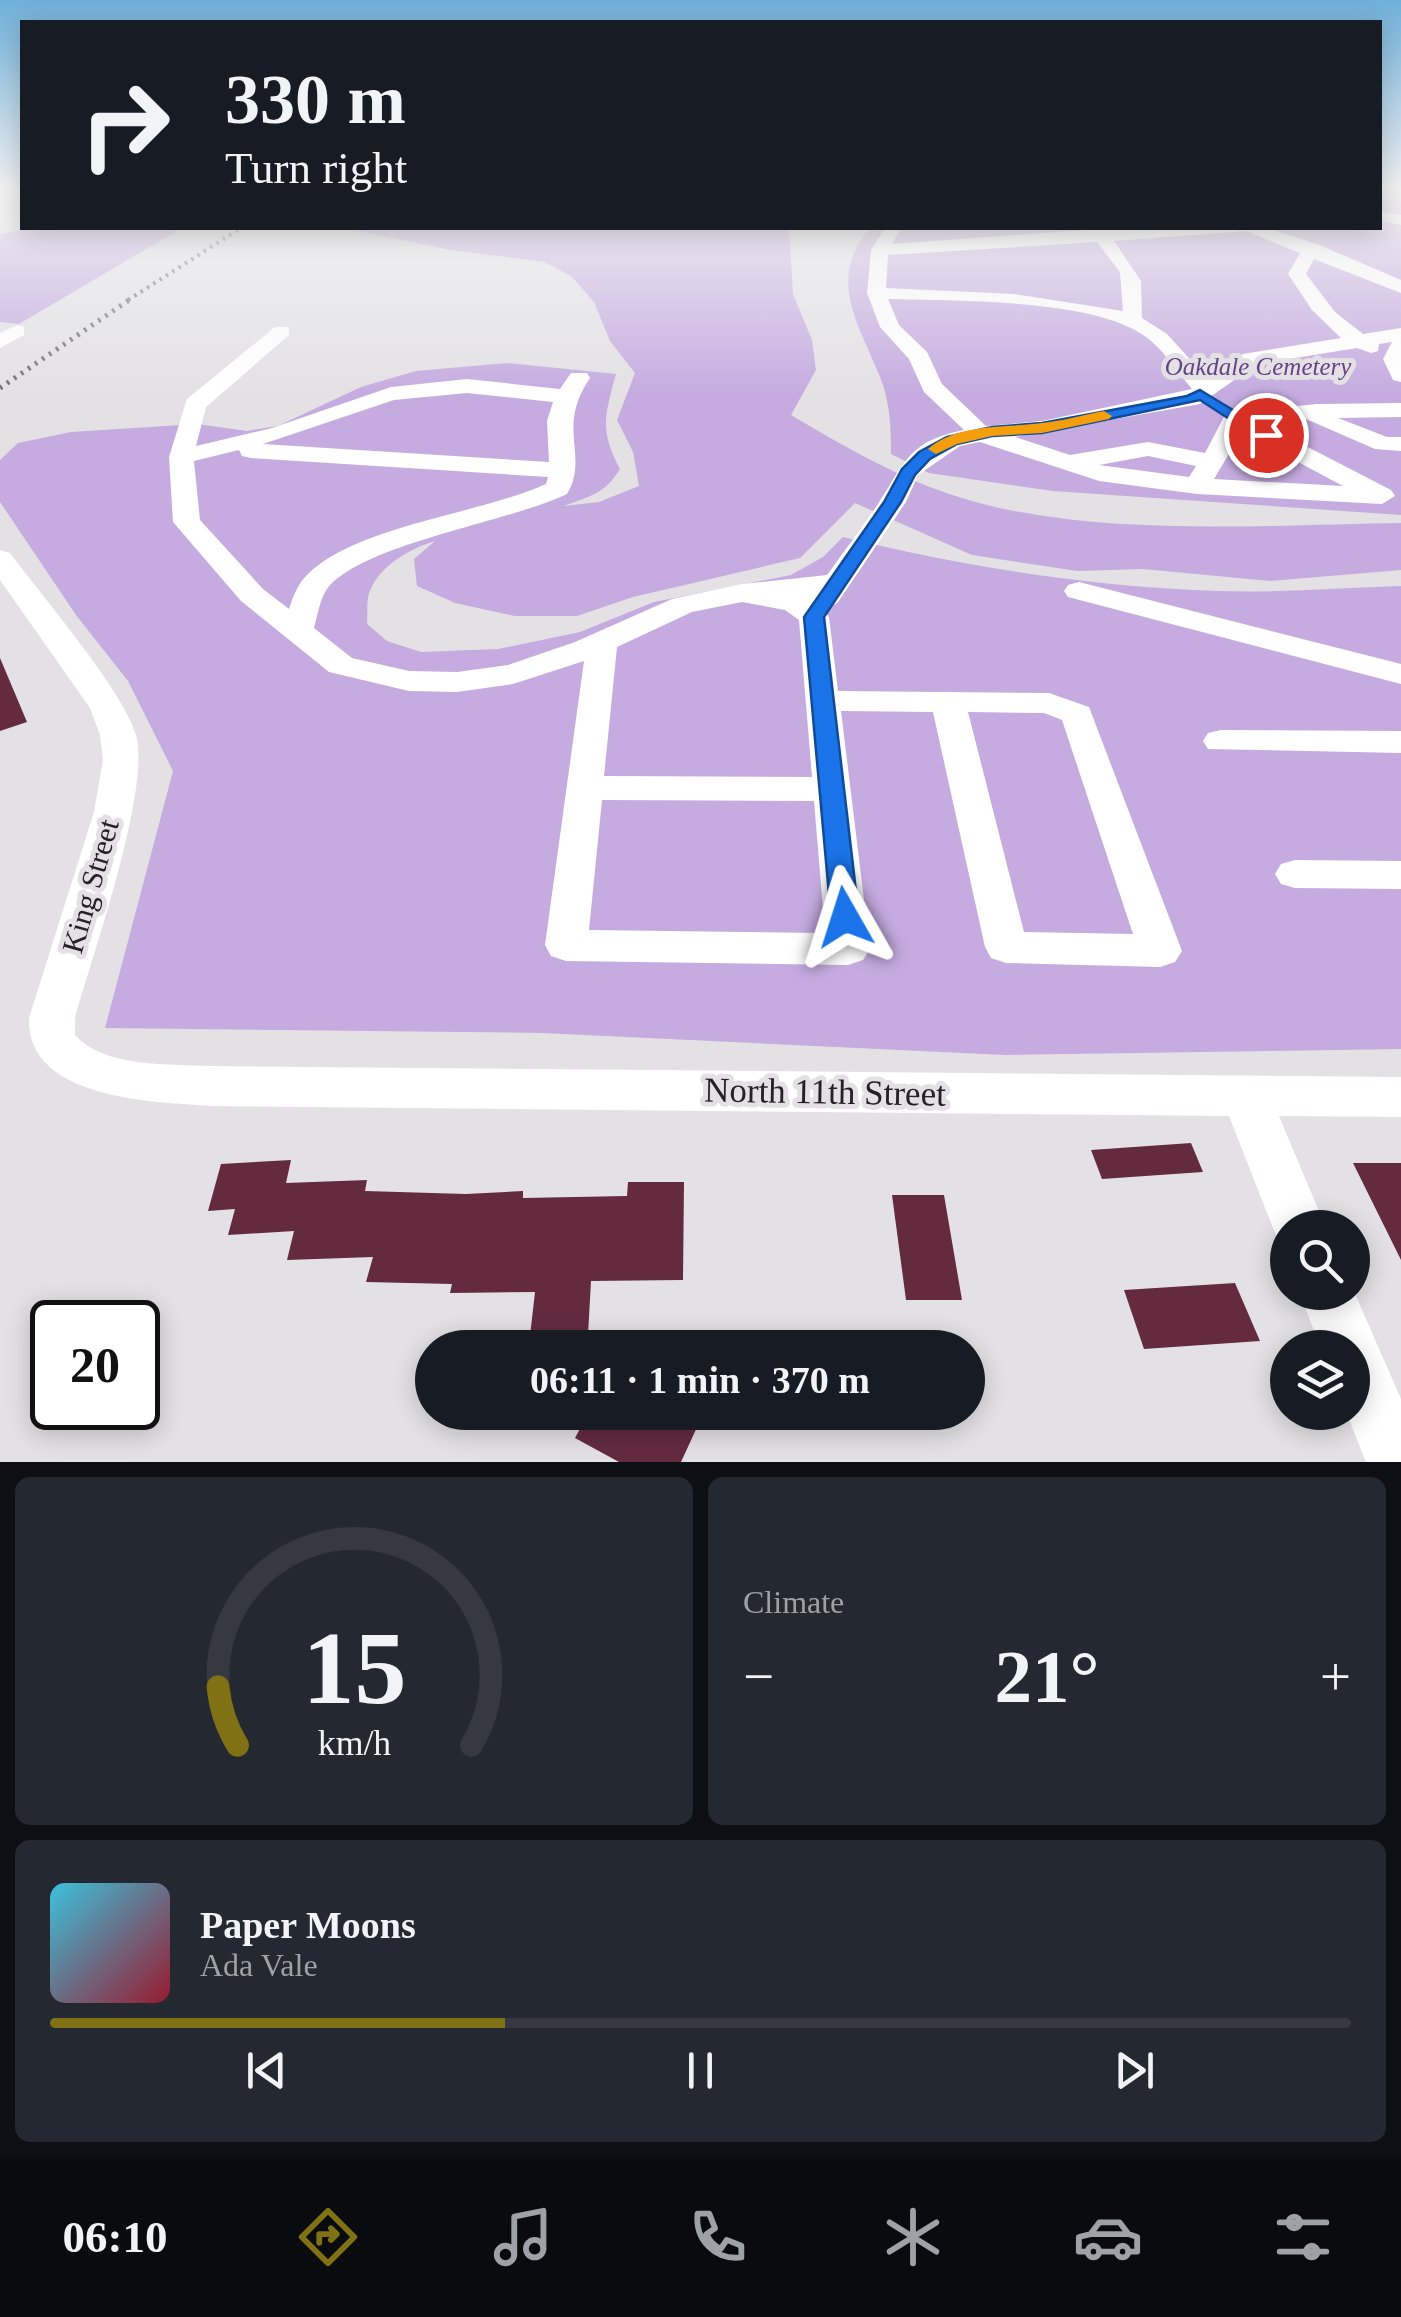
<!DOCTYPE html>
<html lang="en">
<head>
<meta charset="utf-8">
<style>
  :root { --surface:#171b24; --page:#242831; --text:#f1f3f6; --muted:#9ea1a6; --line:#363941; --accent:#807214 }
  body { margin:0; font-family:"Times New Roman",serif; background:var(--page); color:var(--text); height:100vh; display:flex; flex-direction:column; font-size:38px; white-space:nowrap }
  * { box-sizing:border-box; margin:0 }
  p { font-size:32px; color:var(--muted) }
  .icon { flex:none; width:55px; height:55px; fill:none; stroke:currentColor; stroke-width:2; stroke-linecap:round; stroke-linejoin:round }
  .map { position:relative; height:1462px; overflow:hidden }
  .sheet { display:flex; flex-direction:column; gap:15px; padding:15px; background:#0d0f14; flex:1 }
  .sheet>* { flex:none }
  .guide { position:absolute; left:20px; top:20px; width:1362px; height:210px; border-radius:0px; box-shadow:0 5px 25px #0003; background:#171b24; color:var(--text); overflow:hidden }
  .buttons { position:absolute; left:1270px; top:1210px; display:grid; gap:20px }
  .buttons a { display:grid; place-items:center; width:100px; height:100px; border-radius:50%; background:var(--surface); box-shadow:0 5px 25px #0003; font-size:50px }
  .speed { position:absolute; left:30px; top:1300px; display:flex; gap:20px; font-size:50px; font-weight:700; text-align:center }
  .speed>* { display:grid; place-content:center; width:130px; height:130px; border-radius:50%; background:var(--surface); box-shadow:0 5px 25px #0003; line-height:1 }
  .speed .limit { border:5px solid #111; border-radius:15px; background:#fff; color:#111 }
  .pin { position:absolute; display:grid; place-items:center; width:85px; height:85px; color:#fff; margin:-42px; border:5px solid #fff; border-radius:50%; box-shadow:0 2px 10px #0007 }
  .me { position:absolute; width:110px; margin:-55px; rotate:354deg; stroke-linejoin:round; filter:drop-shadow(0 0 8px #0008) }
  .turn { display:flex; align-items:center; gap:35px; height:210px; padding:0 40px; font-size:45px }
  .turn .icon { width:130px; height:130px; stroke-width:2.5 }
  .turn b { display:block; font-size:70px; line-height:85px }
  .big { font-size:75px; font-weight:700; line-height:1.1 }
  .sheet .widget { flex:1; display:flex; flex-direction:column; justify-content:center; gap:15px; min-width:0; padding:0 35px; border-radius:15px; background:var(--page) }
  .sheet .dial { align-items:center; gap:0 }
  .dial svg { height:260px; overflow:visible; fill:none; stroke:var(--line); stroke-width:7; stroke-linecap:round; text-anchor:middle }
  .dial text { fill:var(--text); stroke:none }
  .song { display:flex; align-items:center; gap:30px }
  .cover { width:120px; height:120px; border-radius:15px; background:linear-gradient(135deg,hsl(190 70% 55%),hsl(350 70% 35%)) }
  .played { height:10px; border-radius:5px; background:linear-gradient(90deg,var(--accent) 35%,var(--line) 35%) }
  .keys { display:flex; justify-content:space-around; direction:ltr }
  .heat { display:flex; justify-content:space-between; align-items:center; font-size:55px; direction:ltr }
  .sheet .tiles { flex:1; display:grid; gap:15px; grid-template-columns:1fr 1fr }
  .widget:last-child { grid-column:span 2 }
  .trip { position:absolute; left:415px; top:1330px; width:570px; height:100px; border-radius:50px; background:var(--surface); box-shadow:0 5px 25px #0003; font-weight:700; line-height:100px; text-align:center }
  .tabs { display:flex; height:160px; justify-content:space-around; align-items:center; background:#090b0e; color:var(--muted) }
  .tabs .icon { width:70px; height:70px }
  .tabs .selected { color:var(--accent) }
  .tabs b { font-size:45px; color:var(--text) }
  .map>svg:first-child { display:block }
</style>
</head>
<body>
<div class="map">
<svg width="1401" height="1462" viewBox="0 0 1401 1462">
  <rect width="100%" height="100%" fill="#e3e1e4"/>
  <path fill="#c5abe0" d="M1380,190h21v325l-348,-24 -124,-18 -38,-19c0,-26 -1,-53 -11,-77 -21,-53 -54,-98 -10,-149h510z
    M30,228h152l-163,96 -19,-2v-88z
    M343,228h446l4,66 19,46 4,30 -25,45c54,32 111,65 171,83 129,40 303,27 439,25v47l-131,11 -127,-12 -66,2 -105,-16 -117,-52 -55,55 -167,39 -56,19h-62l-60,-13 -38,-17 -3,-27 21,-18c-24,7 -56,25 -65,50 -4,8 -2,24 -3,33l20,17 34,11 77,-3 82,-17 74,-30 137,-27 32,-18 20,-20c124,30 248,50 376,54 60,2 121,-3 182,-5v463l-396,6 -462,-22 -438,-5 68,-257 -45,-90 -52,-66 -76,-113v-42l18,-17 53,-11 126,-8 50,7 31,-5 83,-39 55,-16 91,-8 109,11c-11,41 -17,56 4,95 -15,25 -30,27 -56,37l35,-4 40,-16 -6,-34 -16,-32 18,-47 -25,-32 -16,-39 -23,-26 -27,-14 -93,-12z"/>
  <path fill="#642b3f" d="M0,658l27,64 -27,9z
    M1191,1143l12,29 -101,7 -11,-29z
    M291,1160l-5,23 81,-3 -2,11 101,3 57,-3v7l104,-2 1,-14h56l-1,98 -92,1 -3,54 -58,1 5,-44 -85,1 2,-9 -86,-2 7,-25 -86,3 7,-29 -66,4 7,-26 -27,2 13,-47z
    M1353,1163h48v97z
    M892,1195h52l18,105h-56z
    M1235,1283l25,58 -116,8 -20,-59z
    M589,1412h115l-23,50h-62l-44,-24z"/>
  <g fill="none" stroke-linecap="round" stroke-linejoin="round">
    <path fill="#fff" fill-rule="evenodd" d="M1380,211l21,4v10l-21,-4z
      M885,228h16l-9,16 207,-15 167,-1 51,16 84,36v13l-87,-34 -8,15 29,38 28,22 38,-6v54l-8,-2 -10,-21 9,-17 -13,2 -1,7 -7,2 -14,-5 -100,16 -57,40 -185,33 55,18 78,-13 57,11 21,-40 91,-9 84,-1v14l-63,1 49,19h14v14l-26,-2 -69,-30 -43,5 128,66 4,6 -13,8 -185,-10 -98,-13 -119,-39 -20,4 -42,29 -12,27 -68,100 -13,9 4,6 9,74 211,2 40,14 93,244 -7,11 -15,5 -154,-4 -15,-5 -6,-11 -52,-235 -92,-1 29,238 -7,11 -15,5 -282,-4 -15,-5 -6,-11 39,-284 -71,23 -56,8 -48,-1 -80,-19 -88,-71 -68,-79 -4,-65 18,-58 88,-72h14v8l-83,72 -10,39 76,-18 119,-41 76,-8 93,10 11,-16h16l3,5c-35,51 0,78 -23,116 -62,29 -194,48 -237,91 -10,11 -12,29 -16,43l38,30 57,13 48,1 51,-7 67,-23 97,-43 70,-15 85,-9c17,-24 35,-47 51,-71 27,-41 30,-63 86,-74l-40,-38 -15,-33 -29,-32 -13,-34 4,-43zM1246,231l54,22 -12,21 24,36 29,28 -98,16 -36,24 -40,-44 -25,-16 -1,-37 -27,-40zM1097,242l23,30 3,39 -109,-17 -128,-6 2,-33zM888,299c66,2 188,0 245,30 25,12 42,39 59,60l-150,32 -56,5 -44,-42 -15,-32 -28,-27zM467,393l86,9 -6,19 2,41 -286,-18 131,-44zM1242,432l101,54 -129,-7zM239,450l3,6 9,2 297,19 -2,7c-66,30 -191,42 -239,91 -9,9 -14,21 -18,34l-26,-20 -63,-69 -6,-59zM1148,456l48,10 -7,11 -90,-12zM742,602l43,8 14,10 13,157 -208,-1 13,-129 75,-35zM968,712l76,1 18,7 71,214 -109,-2zM602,800l212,1 11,132 -236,-3z
      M17,325l7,2v8l-24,13v-15z
      M0,550l10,3c31,42 113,137 126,182 15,56 -44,221 -61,283v17c29,33 96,29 136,31l1190,11v40l-122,-1 47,112h-38v20l-7,-3 -8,-17 -44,-112 -1018,-10c-59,-4 -185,-7 -182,-88l65,-206 9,-52 -3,-25 -10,-27 -90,-128z
      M1079,582l322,82v20l-333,-87 -4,-6 4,-6z
      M1221,730l180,1v22l-193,-4 -5,-8 5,-8z
      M1295,860l106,1v28l-106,-1 -14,-4 -6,-10 6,-10z
      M1352,1287l49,112v63h-35l-20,-50h6v-64h-31l-22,-56h53z"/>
    <path stroke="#6f6f70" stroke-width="4" stroke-dasharray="2.5 5" stroke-linecap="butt" d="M128,300l113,-72"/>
    <path stroke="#6f6f70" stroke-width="5" stroke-dasharray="2.5 6" stroke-linecap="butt" d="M0,388l132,-90"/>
  </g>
  <linearGradient id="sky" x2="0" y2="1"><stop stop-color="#6fb0d9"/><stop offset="0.48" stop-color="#f2f2f3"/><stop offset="1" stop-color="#f2f2f3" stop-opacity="0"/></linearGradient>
  <rect width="1401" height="395" fill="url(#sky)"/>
  <path fill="#1a73e8" stroke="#114b97" stroke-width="2.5" d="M1200,390l74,45 -14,4 -60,-39 -158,33 -50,3 -35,8 -27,15 -15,16 -14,27 -77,115 35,300 -4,7h-20l-4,-7 -27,-300 80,-115 18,-33 17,-17 28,-15 45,-10 50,-4 145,-27z"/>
  <path fill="#f59e0b" d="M1104,411l8,5 -3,3 -67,14 -50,3 -35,8 -21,10 -8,-5c29,-26 78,-21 114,-26 21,-2 41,-8 62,-12z"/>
  <g text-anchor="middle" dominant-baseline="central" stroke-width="10" stroke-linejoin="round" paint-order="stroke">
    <g font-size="25" font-style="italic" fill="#674288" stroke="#e3e1e4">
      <text x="1258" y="366">Oakdale Cemetery</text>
    </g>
    <g font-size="30" fill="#232324" stroke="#e3e1e4">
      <text transform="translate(90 886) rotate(-74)">King Street</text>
    </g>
    <g font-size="35" fill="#232324" stroke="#e3e1e4">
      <text transform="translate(825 1092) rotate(1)">North 11th Street</text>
    </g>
  </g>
</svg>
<div class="buttons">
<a><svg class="icon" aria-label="search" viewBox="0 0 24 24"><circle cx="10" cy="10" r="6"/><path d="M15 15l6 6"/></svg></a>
<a><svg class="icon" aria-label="layers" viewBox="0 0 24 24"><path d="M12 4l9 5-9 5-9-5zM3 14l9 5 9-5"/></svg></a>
</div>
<div class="speed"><div class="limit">20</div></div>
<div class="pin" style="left:1266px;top:435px;background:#d93025"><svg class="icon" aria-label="arrive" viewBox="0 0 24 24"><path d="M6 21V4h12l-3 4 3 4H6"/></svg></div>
<svg class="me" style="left:845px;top:917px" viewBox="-20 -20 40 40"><path d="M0-17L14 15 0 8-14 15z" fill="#1a73e8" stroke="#fff" stroke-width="4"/></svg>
<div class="trip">06:11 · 1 min · 370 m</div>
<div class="guide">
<div class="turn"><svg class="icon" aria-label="right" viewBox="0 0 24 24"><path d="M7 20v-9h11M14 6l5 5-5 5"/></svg><div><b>330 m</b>Turn right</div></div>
</div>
</div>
<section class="sheet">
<div class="tiles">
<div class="widget dial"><svg viewBox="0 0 100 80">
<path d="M14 69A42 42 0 1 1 86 69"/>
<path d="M14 69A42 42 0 0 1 8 51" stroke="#807214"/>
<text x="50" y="56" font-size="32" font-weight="700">15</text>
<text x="50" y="72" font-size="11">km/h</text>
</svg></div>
<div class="widget"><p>Climate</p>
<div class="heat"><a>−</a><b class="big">21°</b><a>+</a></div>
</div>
<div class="widget">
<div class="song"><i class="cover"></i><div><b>Paper Moons</b><p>Ada Vale</p></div></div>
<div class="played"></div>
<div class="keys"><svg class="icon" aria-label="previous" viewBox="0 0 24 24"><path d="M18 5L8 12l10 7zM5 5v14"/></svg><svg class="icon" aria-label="pause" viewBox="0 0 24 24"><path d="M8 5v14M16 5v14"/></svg><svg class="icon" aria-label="next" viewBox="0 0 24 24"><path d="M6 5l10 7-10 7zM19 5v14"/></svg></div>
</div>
</div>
</section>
<nav class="tabs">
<b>06:10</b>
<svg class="icon selected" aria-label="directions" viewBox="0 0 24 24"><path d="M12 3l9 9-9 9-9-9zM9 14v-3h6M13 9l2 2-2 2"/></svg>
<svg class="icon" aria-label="music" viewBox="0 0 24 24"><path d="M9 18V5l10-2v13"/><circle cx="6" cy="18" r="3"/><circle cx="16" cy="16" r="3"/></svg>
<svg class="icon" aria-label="phone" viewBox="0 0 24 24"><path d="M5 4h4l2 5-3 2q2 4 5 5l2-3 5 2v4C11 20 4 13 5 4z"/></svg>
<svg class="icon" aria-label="climate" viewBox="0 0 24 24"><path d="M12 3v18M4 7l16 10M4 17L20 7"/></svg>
<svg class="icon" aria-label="car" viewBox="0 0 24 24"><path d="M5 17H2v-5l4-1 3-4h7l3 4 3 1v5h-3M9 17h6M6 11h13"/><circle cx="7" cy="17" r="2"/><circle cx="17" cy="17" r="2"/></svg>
<svg class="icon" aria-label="filters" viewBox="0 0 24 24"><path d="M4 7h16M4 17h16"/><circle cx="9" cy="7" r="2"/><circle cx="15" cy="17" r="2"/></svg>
</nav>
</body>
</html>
